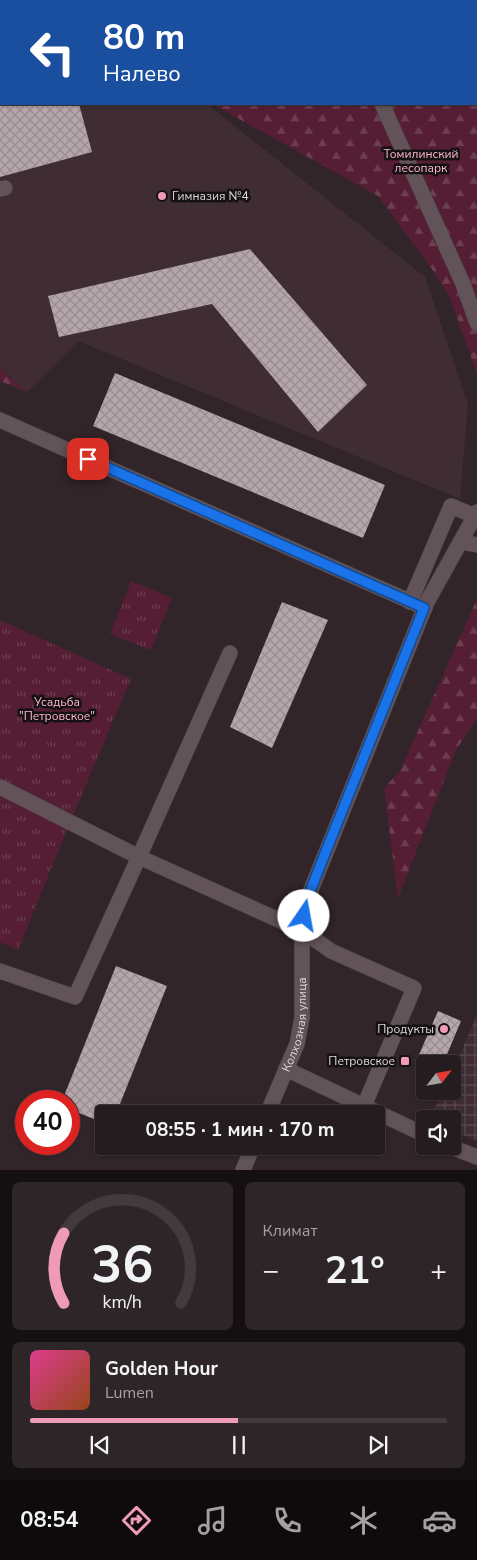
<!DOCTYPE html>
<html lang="ru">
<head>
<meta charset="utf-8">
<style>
  :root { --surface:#251c1f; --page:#2d2528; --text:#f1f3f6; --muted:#a3a1a4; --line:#423a3d; --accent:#ef9ab8 }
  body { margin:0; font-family:"Nunito Sans",sans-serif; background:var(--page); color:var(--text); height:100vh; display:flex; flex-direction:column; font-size:19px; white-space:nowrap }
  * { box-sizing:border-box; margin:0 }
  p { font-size:16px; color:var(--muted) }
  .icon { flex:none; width:28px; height:28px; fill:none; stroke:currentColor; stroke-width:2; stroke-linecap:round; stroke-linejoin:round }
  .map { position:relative; height:1170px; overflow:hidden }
  .sheet { display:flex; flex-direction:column; gap:12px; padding:12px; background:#140f11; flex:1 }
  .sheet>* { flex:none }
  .guide { position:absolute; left:0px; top:0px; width:478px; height:105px; box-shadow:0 1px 4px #0004,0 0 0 1px var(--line); background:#1a4fa0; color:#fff; overflow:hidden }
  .needle { width:32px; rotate:59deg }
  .tools { position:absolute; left:416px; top:1055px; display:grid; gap:10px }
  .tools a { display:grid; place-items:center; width:45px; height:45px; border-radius:5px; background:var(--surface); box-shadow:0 1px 4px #0004,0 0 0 1px var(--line); font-size:25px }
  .speed { position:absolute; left:15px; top:1090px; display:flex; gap:10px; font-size:25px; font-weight:700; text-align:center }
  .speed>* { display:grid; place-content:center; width:65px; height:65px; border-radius:50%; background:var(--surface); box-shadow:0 1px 4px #0004,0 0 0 1px var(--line); line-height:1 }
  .speed .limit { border:8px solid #d22; background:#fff; color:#111 }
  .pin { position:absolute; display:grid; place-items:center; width:42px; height:42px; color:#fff; margin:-21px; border-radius:10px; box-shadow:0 2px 8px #0006 }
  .me { position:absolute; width:55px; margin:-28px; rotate:12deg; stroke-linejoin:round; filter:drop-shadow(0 0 4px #0008) }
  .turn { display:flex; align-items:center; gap:18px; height:105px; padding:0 20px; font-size:22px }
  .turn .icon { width:65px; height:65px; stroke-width:2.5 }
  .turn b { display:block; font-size:35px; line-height:42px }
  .big { font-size:38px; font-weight:700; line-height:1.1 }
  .sheet .tile { flex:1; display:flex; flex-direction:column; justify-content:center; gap:8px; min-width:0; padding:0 18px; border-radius:8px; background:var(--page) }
  .sheet .dial { align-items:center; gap:0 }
  .dial svg { height:130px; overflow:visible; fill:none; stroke:var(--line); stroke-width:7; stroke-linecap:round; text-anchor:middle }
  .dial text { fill:var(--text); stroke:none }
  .song { display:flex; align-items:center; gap:15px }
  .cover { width:60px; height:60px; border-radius:8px; background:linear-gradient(135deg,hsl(330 70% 55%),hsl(20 70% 35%)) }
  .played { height:5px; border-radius:2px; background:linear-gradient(90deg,var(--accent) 50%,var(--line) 50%) }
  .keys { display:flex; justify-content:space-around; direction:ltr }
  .heat { display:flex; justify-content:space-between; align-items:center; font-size:28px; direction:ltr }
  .sheet .tiles { flex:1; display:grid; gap:12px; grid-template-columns:1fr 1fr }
  .tile:last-child { grid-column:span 2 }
  .trip { position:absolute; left:95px; top:1105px; width:290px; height:50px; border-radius:5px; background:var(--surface); box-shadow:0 1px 4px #0004,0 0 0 1px var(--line); font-weight:700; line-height:50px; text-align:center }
  .tabs { display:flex; height:80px; justify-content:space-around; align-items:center; background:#0f0b0c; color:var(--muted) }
  .tabs .icon { width:35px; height:35px }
  .tabs .current { color:var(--accent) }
  .tabs b { font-size:22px; color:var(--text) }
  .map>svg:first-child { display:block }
</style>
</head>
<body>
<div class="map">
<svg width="477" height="1170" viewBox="0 0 477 1170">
  <defs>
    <pattern id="industrial-grid" width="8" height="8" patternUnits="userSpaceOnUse" patternTransform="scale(1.25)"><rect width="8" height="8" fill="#3f2d33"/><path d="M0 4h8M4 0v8" fill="none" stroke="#5a4b50"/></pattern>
    <pattern id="forest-firs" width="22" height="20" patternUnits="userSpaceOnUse" patternTransform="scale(1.25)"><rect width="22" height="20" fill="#551e35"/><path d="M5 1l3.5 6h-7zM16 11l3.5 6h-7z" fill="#6d3e52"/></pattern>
    <pattern id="park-tufts" width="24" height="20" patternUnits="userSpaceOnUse" patternTransform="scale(1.25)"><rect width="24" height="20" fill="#551e35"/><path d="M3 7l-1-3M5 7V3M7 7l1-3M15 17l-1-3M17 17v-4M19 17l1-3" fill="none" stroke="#6d3e52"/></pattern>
    <pattern id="building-cross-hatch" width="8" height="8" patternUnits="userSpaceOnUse" patternTransform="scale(1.25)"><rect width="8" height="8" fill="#b5a6aa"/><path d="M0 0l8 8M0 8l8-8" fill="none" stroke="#988c90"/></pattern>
  </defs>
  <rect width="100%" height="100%" fill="#312529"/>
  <path fill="#3f2d33" d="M0,0h62l2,1h-63v103h206l218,173 43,127 -8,95 -382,-158 -51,51 -27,-24z"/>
  <path fill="url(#industrial-grid)" d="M477,1015v126l-24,-10 -1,-12h-22l13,-28h9l1,-21z"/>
  <path fill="url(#forest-firs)" d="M93,0h384v374l-27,-76 -18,-29 -54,-73 -166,-92h264v-103h-382z
    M0,368l27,24 -27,-11z
    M477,599v119l-21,32 -58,148 -14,-110 16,-17z"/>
  <path fill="url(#park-tufts)" d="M131,581l41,17 -21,52 -41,-16z
    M0,620l131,59 -61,143 -52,128 -18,-8z"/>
  <path fill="url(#building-cross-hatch)" d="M0,104h79l13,48 -92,25z
    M250,249l117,136 -49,47 -106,-128 -153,33 -11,-41z
    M115,373l270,112 -22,53 -270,-112z
    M282,602l46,18 -56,128 -42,-21z
    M116,966l51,20 -51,128h-12v9l-35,-14v-8h-7z
    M438,1011l23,10 -18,43h-28z"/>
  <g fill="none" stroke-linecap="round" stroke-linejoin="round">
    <g stroke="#4c4246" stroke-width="16">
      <g id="minor">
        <path d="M335,0v1"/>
        <path d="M382,104l81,180 14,39"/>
        <path d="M0,189l5,-1"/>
        <path d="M0,420l425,188"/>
        <path d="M461,542l16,3"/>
        <path d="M410,602l41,-96 24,10"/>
        <path d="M0,787l139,70 91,-204"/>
        <path d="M0,971l75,26 64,-140 164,74 28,20 83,37 -50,118"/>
        <path d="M286,1069l139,66"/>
        <path id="s1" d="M267,1114l30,-70 5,-26v-74l4,-42 121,-300 50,-90"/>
        <path d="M449,1146l28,11"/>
        <path d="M243,1170l10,-24"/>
      </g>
    </g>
    <use href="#minor" stroke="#615357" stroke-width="15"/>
  </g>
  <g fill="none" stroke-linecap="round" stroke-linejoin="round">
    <g stroke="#114b97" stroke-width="12">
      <path id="route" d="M88,459l336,149 -100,248 -18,46 -2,14"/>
    </g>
    <use href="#route" stroke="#1a73e8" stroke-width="9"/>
  </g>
  <g fill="#ef9ab8" stroke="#151012" stroke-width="2">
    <circle cx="162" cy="196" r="5"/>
    <circle cx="444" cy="1029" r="5"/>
    <rect x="400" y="1056" width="10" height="10" rx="2.5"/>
  </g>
  <g text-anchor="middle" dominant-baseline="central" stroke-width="5" stroke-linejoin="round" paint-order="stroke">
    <g font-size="12" fill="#feb7cf" stroke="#151012">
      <text x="421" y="154">Томилинский<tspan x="421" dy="14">лесопарк</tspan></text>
      <text x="57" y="702">Усадьба<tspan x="57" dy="14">"Петровское"</tspan></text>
    </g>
    <g font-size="12" fill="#dfd7da" stroke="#151012" text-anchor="end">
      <text x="172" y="196" text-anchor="start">Гимназия №4</text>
      <text x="434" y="1029">Продукты</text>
      <text x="395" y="1061">Петровское</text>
    </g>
    <g font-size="12" fill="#dfd7da" stroke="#151012">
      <text stroke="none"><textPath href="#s1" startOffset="95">Колхозная улица</textPath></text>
    </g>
  </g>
</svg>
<div class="tools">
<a><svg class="needle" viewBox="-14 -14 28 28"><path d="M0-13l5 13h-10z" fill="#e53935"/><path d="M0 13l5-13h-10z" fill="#a3a1a4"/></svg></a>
<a><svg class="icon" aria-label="sound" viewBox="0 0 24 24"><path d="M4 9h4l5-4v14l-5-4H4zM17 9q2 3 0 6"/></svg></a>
</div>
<div class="speed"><div class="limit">40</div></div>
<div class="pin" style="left:88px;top:459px;background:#d93025"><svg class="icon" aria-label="arrive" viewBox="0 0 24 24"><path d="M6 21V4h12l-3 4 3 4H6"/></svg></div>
<svg class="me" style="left:304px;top:916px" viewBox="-20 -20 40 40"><circle r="19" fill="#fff"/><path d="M0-13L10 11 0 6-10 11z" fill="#1a73e8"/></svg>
<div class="trip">08:55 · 1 мин · 170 m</div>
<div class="guide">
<div class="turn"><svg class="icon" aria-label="left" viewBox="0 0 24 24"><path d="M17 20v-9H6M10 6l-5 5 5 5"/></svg><div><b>80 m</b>Налево</div></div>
</div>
</div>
<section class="sheet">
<div class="tiles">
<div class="tile dial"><svg viewBox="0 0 100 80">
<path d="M14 69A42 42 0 1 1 86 69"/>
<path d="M14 69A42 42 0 0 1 14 26" stroke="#ef9ab8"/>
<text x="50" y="56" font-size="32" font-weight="700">36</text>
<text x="50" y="72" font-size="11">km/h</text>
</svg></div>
<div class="tile"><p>Климат</p>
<div class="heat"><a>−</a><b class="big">21°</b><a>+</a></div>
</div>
<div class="tile">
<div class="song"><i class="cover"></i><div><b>Golden Hour</b><p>Lumen</p></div></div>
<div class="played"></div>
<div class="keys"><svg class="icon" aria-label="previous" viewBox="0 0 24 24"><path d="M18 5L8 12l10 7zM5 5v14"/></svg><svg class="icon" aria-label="pause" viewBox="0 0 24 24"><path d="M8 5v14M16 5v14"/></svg><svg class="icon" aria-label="next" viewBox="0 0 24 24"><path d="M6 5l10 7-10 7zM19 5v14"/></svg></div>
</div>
</div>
</section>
<nav class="tabs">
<b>08:54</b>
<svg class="icon current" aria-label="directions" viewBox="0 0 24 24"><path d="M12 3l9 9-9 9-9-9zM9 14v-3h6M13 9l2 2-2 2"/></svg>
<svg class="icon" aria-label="music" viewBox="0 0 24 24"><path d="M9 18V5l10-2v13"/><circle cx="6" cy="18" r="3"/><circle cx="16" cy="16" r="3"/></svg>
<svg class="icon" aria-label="phone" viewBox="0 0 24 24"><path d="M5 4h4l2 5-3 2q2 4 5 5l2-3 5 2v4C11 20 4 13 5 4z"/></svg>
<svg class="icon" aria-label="climate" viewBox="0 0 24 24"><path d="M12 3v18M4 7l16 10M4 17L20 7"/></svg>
<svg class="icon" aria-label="car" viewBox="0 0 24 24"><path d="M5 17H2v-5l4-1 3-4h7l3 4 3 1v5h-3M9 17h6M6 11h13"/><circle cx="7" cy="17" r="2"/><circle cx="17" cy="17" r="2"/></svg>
</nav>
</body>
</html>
